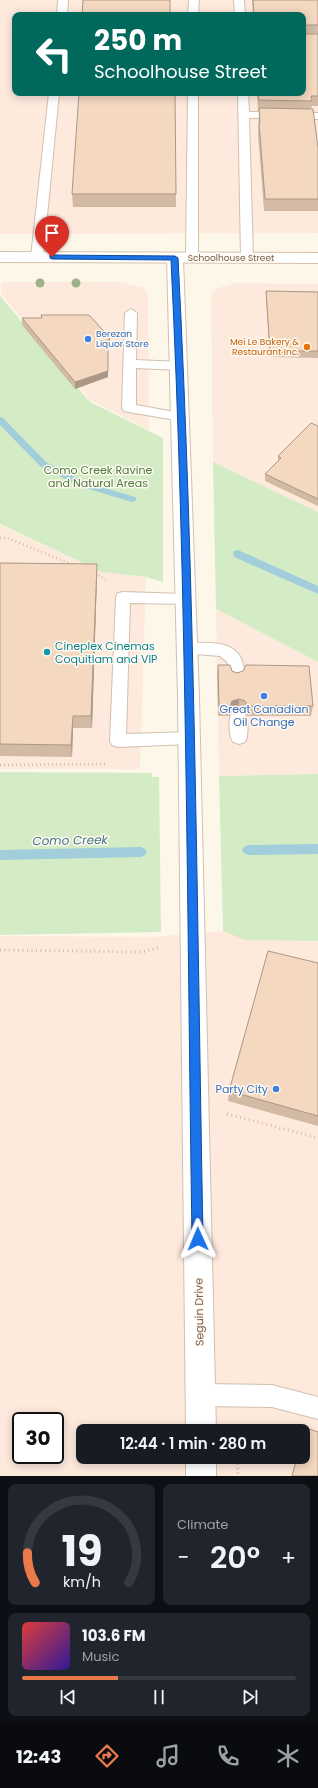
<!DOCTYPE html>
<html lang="en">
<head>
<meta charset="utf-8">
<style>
  :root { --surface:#171b24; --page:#20242c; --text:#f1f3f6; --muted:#9ea1a6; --line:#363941; --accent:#eb7a4b }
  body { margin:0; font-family:Poppins,sans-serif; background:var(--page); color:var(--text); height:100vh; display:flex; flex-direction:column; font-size:15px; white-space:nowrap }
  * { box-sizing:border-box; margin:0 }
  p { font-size:13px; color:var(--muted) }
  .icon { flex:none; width:22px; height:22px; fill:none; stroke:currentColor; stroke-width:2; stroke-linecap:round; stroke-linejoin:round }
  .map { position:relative; height:1476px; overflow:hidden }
  .panel { display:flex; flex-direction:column; gap:8px; padding:8px; background:#0d0f14; flex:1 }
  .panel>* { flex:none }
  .top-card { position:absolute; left:12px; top:12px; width:294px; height:84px; border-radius:8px; box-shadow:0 2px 10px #0003; background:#00695c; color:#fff; overflow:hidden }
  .speed { position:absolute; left:12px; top:1412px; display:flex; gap:8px; font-size:20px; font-weight:700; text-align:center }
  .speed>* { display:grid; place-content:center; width:52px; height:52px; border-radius:50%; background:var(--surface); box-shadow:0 2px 10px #0003; line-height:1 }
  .speed .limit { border:2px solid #111; border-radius:6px; background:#fff; color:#111 }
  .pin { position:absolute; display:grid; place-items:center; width:34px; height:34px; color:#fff; margin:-41px -17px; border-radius:50% 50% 50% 0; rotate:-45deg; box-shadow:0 0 4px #0007 }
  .pin .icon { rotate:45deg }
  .me { position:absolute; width:44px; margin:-22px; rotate:359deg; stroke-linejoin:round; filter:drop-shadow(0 0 3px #0008) }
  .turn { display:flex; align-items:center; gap:14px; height:84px; padding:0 16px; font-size:18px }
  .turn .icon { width:52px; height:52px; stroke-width:2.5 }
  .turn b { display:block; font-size:28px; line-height:34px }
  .big { font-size:30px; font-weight:600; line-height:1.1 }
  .panel .tile { flex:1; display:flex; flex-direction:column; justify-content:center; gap:6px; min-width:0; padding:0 14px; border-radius:8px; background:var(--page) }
  .panel .dial { align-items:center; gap:0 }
  .dial svg { height:104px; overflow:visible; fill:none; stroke:var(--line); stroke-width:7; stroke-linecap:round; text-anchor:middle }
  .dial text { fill:var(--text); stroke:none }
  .song { display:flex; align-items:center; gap:12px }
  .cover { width:48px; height:48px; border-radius:6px; background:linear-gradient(135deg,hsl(0 70% 55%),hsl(250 70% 35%)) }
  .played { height:4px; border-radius:2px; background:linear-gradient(90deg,var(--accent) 35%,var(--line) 35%) }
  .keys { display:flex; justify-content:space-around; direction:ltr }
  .heat { display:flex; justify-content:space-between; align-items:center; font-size:22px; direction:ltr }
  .panel .tiles { flex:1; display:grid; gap:8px; grid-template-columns:1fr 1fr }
  .tile:last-child { grid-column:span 2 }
  .trip { position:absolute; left:76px; top:1424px; width:234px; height:40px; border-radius:8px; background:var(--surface); box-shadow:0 2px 10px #0003; font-weight:600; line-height:40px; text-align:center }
  .tabs { display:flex; height:64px; justify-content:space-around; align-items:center; background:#090b0e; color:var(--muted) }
  .tabs .icon { width:28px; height:28px }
  .tabs .current { color:var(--accent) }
  .tabs b { font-size:18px; color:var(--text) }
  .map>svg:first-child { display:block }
</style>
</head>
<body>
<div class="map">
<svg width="318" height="1476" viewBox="0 0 318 1476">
  <rect width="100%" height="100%" fill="#fdf7e9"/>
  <path fill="#fee9dd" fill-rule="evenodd" d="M0,0h318v233l-318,1zM15,15h288v78h-288z
    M2,282h117l24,5 5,8 1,135 -59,-30 -89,-106z
    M236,283l82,1v228l-105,-50 -2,-167 7,-7z
    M0,525l102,47 44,5 -6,192h-140z
    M216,609l102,53v112l-99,2z
    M223,931h95v545h-318v-540l152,1zM21,1421h34v34h-34zM83,1431h220v26h-220z"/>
  <path fill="#d3ecc6" d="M0,296l90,106 73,36v144l-17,-5 -44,-5 -102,-48z
    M213,462l105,50v150l-102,-53z
    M0,772l152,1v4h7l2,155 -161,3z
    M318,774v167l-73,-1 -22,-9 -4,-155z"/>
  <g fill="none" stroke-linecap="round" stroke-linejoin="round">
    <path fill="#a2cedb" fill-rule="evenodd" d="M0,417l3,1 43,44 39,20 50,15 2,2 -2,2 -3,1 -53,-16 -39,-20 -40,-41z
      M238,550l80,36v8l-84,-37 -1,-3 1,-3z
      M318,844v10l-70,1 -4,-2 -2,-3 2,-3 4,-2z
      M141,847l4,2 2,3 -2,3 -4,2 -141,3v-10z"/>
    <g stroke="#d1c0ae" stroke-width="2">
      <path id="service" d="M58,0h10l-1,15h-10z
        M189,0h10l-1,15h-10z
        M234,0h10l1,15h-10z
        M49,93h10l-16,164 -6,4 -6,-4z
        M188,93h10v165l-6,4 -6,-4z
        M238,93h10l1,19 69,1v6l-69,-1 4,140 -6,4 -6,-4z
        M131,309l6,4 -1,47 44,2 5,1 1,3 -1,3 -5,1 -44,-2v37l50,9 2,3 -2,3 -5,1 -52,-9 -5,-1 -2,-3 3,-95z
        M123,592l63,2 5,1 2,4 -2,4 -5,1 -56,-1 -4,131 63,-2 6,2 2,4 -2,4 -6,2 -71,3 -6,-2 -2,-4 6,-144 2,-4z
        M188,643c19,0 49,-4 55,21 1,5 2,10 -1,15l-5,2 -5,-2 -5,-17 -7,-6 -37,-3 -3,-4 3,-4z
        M238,710l6,2c4,7 5,23 1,30l-6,2 -6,-2c-4,-7 -5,-23 -1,-30z
        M200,1384l72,1 46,12v22l-46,-12 -72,-1 -8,-3 -3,-8 3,-8z"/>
    </g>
    <g stroke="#d1c0ae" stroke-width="2">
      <path id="minor" d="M175,253l6,2 2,3 16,439 17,734h-30l-8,-734 -11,-439 2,-3z
        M186,1457h30v19h-30z"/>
    </g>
    <g stroke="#d4c1ab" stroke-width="2">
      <path id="secondary" d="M0,252l318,1v10l-318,-1z"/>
    </g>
    <path stroke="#dabca2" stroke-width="2.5" stroke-dasharray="1 3" stroke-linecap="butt" d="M0,538h7l67,27
      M95,573l13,8
      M0,765l107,-1"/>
    <path stroke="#dabca2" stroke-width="3" stroke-dasharray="1 3.5" stroke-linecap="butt" d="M0,950l142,2 19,-5
      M227,1114l91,24
      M237,1459l1,17"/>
    <use href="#service" fill="#fff" fill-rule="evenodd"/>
    <use href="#minor" fill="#fff" fill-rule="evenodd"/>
    <use href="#secondary" fill="#fff" fill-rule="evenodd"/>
  </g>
  <g fill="#9cb28c">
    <circle cx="40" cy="283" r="4.5"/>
    <circle cx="76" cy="283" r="4.5"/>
  </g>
  <path fill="#d2baa5" d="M252,0h66v106h-6l-1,3 7,39v63h-54l-6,-77 1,-23h-1l-1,-18h46v-78h-50z
    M72,194h104v13h-103z
    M266,291l52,1v66l-48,-1 -4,-59z
    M22,318h20l68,20v6l-2,2v31l-33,12 -53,-64z
    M318,426v80l-53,-25v-7l13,-12v-6z
    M0,563l97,1v12l-5,152h-19l-1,29 -72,-1z
    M218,665l19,8 76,33 -2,10h-64l-3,-5 -6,-2 -6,2 -3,5h-11l-1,-41z
    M318,963v163l-90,-25 1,-10z"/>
  <path fill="#ab9786" d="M110,338v6l-2,2v31l-33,12v-7z
    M97,564v12l-5,152 -1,-12z
    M239,699l-1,10 -6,2 -3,5 1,-10 2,-5z
    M73,716v12l-1,29 -1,-12z"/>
  <path fill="#f4d8c0" stroke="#ab9786" d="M83,0h87v15h-88z
    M253,0h65v25h-15v-10h-49z
    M303,34h15v62h-7l1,5 -53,-1 -1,-7h45z
    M79,93h96l1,101h-104z
    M259,108l54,1 5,39v51h-53l-6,-76h1z
    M266,291l52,1v59h-48z
    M41,315h48l21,23 -2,1v32l-33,11 -53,-64h20z
    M311,423l7,3v73l-53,-25 16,-16 -3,-2z
    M0,563l97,1 -6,152h-18l-2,29 -71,-1z
    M218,665h12l2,6 5,2 6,-2 3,-6 63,1 4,40h-65l-3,-5 -6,-2 -7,2 -2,5h-11z
    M268,951l50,12v153l-89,-25z
    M304,1427l14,5v44h-26l5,-19h6v-26z"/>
  <path fill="#1a73e8" stroke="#114b97" d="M50,255l125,1 3,2c17,326 19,654 25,981l-1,4 -4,1 -4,-1 -2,-4c-5,-327 -5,-653 -21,-979l-119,-1 -2,-1z"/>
  <g fill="#3f7fe0" stroke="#fffaf1" stroke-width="1.5">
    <circle cx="88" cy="339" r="4"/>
    <circle cx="264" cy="696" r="4"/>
    <circle cx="276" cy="1089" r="4"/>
  </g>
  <circle fill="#e8710a" stroke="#fffaf1" stroke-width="1.5" cx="307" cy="347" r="4"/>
  <circle fill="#0f9aa8" stroke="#fffaf1" stroke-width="1.5" cx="47" cy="652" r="4"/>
  <g text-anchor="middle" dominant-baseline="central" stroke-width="3" stroke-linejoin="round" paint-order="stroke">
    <g font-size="9" fill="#7a5f4b" stroke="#fffaf1">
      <text x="231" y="258">Schoolhouse Street</text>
    </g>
    <g font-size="9" fill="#366cbe" stroke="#fffaf1" text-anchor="start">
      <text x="96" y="334">Berezan<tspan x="96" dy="10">Liquor Store</tspan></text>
    </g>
    <g font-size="9" fill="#c56008" stroke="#fffaf1" text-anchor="end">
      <text x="299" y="342">Mei Le Bakery &amp;<tspan x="299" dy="10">Restaurant Inc.</tspan></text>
    </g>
    <g font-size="11" fill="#4c7a3f" stroke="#fffaf1">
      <text x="98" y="470">Como Creek Ravine<tspan x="98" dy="13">and Natural Areas</tspan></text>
    </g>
    <g font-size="11" fill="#0d838f" stroke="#fffaf1" text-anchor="start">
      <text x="55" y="646">Cineplex Cinemas<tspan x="55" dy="13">Coquitlam and VIP</tspan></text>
    </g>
    <g font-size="11" fill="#366cbe" stroke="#fffaf1">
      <text x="264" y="709">Great Canadian<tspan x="264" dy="13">Oil Change</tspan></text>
      <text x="268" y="1089" text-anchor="end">Party City</text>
    </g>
    <g font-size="11" fill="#7a5f4b" stroke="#fffaf1">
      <text transform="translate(199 1312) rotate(-91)">Seguin Drive</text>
    </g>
    <g font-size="12" font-style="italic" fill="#407687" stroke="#fffaf1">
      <text transform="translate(70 840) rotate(-1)">Como Creek</text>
    </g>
  </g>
</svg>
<div class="speed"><div class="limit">30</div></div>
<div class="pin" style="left:52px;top:257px;background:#d93025"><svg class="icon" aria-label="arrive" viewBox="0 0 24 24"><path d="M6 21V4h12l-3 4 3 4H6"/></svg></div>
<svg class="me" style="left:198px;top:1239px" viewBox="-20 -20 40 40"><path d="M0-17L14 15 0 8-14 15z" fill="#1a73e8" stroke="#fff" stroke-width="4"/></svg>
<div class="trip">12:44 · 1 min · 280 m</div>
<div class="top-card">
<div class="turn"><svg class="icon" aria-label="left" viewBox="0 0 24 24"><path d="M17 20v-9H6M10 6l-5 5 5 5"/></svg><div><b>250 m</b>Schoolhouse Street</div></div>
</div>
</div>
<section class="panel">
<div class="tiles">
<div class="tile dial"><svg viewBox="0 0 100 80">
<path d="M14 69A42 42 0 1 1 86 69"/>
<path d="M14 69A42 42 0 0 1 8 46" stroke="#eb7a4b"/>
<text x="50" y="56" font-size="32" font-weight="700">19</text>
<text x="50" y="72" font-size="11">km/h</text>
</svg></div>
<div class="tile"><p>Climate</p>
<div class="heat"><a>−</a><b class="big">20°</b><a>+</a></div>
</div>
<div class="tile">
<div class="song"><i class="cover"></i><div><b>103.6 FM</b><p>Music</p></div></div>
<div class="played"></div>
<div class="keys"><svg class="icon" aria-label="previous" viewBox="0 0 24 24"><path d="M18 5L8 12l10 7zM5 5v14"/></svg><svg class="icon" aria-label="pause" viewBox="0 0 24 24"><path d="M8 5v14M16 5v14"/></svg><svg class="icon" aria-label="next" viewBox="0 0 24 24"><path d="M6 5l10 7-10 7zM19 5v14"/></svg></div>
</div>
</div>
</section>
<nav class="tabs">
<b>12:43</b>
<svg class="icon current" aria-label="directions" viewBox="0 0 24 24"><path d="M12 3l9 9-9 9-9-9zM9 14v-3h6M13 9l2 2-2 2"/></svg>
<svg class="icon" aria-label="music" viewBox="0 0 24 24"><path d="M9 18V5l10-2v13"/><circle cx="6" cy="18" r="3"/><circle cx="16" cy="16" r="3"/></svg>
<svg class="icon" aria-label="phone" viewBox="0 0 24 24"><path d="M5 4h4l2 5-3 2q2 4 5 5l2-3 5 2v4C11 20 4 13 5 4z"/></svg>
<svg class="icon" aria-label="climate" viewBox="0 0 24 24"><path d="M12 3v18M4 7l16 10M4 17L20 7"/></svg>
</nav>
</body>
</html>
